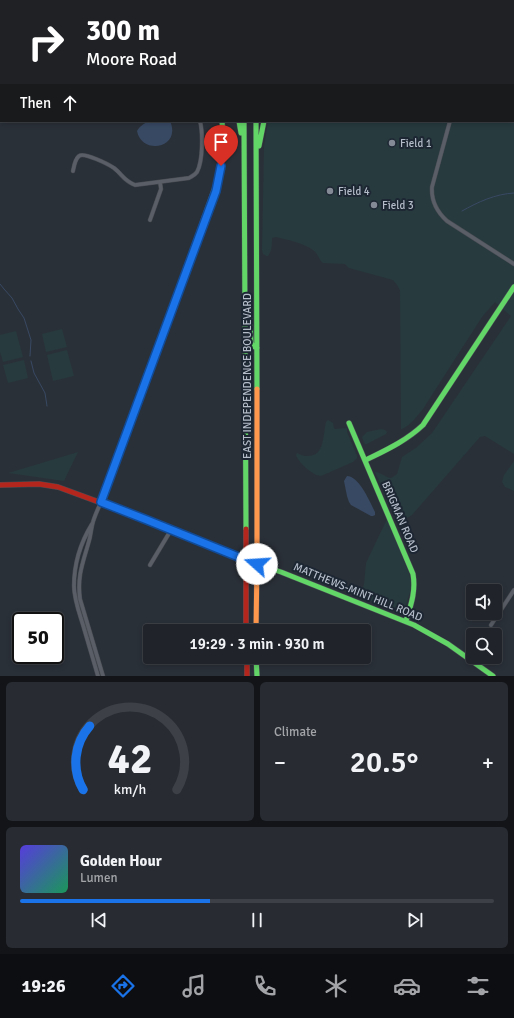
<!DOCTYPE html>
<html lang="en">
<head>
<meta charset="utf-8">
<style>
  :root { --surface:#20242a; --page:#282c32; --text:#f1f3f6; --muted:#a2a4a8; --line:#3d4147; --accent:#1a73e8 }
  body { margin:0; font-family:Signika,sans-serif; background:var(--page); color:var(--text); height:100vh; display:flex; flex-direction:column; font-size:15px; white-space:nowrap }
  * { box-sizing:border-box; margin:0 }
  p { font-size:13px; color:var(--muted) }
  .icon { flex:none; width:22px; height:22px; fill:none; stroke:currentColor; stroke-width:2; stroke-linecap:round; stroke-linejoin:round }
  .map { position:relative; height:676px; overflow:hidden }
  .sheet { display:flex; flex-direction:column; gap:6px; padding:6px; background:#121417; flex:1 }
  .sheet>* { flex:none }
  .guide { position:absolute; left:0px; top:0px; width:514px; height:122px; box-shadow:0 2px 6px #0003,0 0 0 1px var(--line); background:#202124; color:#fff; overflow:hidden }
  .buttons { position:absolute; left:466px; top:584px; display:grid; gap:8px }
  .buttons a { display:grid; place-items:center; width:36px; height:36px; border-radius:4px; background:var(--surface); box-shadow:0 2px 6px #0003,0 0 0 1px var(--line); font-size:20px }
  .speed { position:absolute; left:12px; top:612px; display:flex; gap:8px; font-size:20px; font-weight:700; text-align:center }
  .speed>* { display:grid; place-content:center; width:52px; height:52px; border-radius:50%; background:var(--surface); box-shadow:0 2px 6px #0003,0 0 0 1px var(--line); line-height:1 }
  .speed .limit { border:2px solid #111; border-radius:6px; background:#fff; color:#111 }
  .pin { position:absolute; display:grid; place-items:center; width:34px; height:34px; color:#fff; margin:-41px -17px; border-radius:50% 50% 50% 0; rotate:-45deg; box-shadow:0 0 4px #0007 }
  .pin .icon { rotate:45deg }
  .me { position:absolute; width:44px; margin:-22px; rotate:289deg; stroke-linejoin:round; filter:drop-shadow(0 0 3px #0008) }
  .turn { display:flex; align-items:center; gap:14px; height:84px; padding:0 20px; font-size:18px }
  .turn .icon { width:52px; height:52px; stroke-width:2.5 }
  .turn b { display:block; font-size:28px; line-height:34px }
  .then { display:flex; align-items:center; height:38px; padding:0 20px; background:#0003; gap:8px; font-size:15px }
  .big { font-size:30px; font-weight:600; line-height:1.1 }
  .sheet .card { flex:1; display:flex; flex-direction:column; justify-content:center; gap:6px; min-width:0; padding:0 14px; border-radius:6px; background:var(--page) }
  .sheet .dial { align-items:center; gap:0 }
  .dial svg { height:104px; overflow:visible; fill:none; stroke:var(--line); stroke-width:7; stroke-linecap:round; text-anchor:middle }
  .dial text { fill:var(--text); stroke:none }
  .song { display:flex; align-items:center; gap:12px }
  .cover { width:48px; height:48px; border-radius:6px; background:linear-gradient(135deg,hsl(250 70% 55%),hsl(150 70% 35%)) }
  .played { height:4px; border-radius:2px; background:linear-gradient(90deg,var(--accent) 40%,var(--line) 40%) }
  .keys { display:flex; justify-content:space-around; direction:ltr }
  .heat { display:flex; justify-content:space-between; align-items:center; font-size:22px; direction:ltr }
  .sheet .tiles { flex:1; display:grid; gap:6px; grid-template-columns:1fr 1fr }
  .card:last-child { grid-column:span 2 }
  .trip { position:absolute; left:143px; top:624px; width:228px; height:40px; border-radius:4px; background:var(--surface); box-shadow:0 2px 6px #0003,0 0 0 1px var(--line); font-weight:600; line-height:40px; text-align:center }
  .menu { display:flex; height:64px; justify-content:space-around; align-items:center; background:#0d0e11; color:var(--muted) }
  .menu .icon { width:28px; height:28px }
  .menu .on { color:var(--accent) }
  .menu b { font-size:18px; color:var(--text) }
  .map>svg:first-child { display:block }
</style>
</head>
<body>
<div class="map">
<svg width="514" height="676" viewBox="0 0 514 676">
  <rect width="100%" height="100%" fill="#2a3038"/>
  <path fill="#273a3e" d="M353,0h161v454l-29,-18 -5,1 -68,78 -10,6h-4l-3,-4 -20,-45c6,0 11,6 16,6l6,-4 5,-17 15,-10 15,-14 79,-117 -16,-14 -13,15 -59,92c-6,7 -12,16 -21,20h-1l-1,-139 -3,-5 -4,-5 -44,-12 -4,-4 -22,-1c-5,-4 -5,-10 -10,-13 -10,-7 -25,-10 -37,-13l-4,1c0,6 0,13 -4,18h-2l-3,-2 -1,-4 2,-103 4,-26h245v-120h-162z
    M62,329l5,18 -21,5 -4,-18z
    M16,331l7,26 -20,5 -3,-10v-17z
    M67,350l7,26 -21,5 -6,-26z
    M24,360l4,18 -20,5 -5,-18z
    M328,420l5,3 1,5 1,1 12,-1v4l10,24v2l-4,4 -32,14c-8,0 -23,-14 -25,-21l1,-2c3,1 6,3 9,3 19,2 17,-22 20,-34z
    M381,429l4,1 2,2 -1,2 -19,10h-2l-2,-4 -1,-3 5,-5z
    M78,452l-14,29 -56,-8z
    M514,461v30l-9,-4 -3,-5 2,-7z
    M387,519l22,54 2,10 -1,9 -5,16 -3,4 -42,-15 4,-13 2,-21z"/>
  <path fill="#384963" d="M150,121h20c12,27 -28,35 -33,10 3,-5 7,-8 13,-10z
    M347,476c12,0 23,26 28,36v3l-2,1h-2l-20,-11 -2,-3 -2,-6 -3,-15z"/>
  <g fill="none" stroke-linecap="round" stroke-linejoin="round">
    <path stroke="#384963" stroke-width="1" d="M489,0v1
      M513,52l1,2
      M0,55h1
      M0,64l1,1
      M513,77l1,-1
      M513,107l1,1
      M462,211c16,-9 33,-17 52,-18
      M0,284l4,5 8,9 6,11 6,9 7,22 -1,16
      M31,361l3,12 11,20 2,13"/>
    <g stroke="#484c53" stroke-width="4.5">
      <path id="street" d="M117,0v1
        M140,0l2,1
        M450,121l-18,66c-1,15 5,25 15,34l67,43
        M73,171c1,-5 2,-12 6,-15 5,-4 29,8 35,12 9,7 9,12 21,17l54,-7c3,-2 6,-3 8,-6 6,-11 6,-39 3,-51
        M150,220l11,-31 -1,-7
        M101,502c-3,7 -6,13 -8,20 -2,6 -2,13 -4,19 -6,22 -12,34 -9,58l23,77
        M92,524c-11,18 -18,40 -18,62 0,13 5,26 9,39 5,17 10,34 15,51
        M150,565l21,-35
        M491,625l23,-35"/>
    </g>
    <g stroke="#484c53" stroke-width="6">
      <path id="fast" d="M168,0l1,1
        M197,0l1,1
        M243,0v1
        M345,1l2,-1
        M239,121l2,12
        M244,121l2,408
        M256,121l1,268
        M259,146l5,-25
        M248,311l2,13 1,19 2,3 4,2
        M163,333l54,-151c5,-20 7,-40 5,-61
        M349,423l64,151c3,17 -2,31 -7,47
        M366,460c20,-10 40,-19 57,-35l91,-138
        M118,509l127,51 36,12 133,53 34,19 45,32
        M256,657l1,19"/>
    </g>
    <g stroke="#484c53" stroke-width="6">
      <path id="slow" d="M101,502l62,-169
        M256,631l1,-68v-174"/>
    </g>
    <g stroke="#484c53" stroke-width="6">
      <path id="jam" d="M256,0v1
        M0,485l39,-1 19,3 60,22
        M246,529v102
        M247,657v19"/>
    </g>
    <use href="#street" stroke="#5a5e66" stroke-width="3.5"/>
    <use href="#fast" stroke="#63d668" stroke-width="5"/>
    <use href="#slow" stroke="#ff974d" stroke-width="5"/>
    <use href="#jam" stroke="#b3261e" stroke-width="5"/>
  </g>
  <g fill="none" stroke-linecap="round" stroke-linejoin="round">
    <g stroke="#114b97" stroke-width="10">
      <path id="route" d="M221,166l-5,25 -115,311 46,18 99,40 11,4"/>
    </g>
    <use href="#route" stroke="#1a73e8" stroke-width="7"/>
  </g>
  <g fill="#848b96" stroke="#1d2633" stroke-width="1.5">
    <circle cx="392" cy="143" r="4"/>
    <circle cx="330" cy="191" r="4"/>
    <circle cx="374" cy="205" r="4"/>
  </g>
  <g text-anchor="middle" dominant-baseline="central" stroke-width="4" stroke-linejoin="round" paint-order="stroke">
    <g font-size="11" fill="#b4bcc9" stroke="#1d2633" text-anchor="start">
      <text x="400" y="143">Field 1</text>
      <text x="338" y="191">Field 4</text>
      <text x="382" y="205">Field 3</text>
    </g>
    <g font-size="11" fill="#b4bcc9" stroke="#1d2633">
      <text transform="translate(247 376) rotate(-90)">EAST INDEPENDENCE BOULEVARD</text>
      <text transform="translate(400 517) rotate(67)">BRIGMAN ROAD</text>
      <text transform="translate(358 592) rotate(22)">MATTHEWS-MINT HILL ROAD</text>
    </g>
  </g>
</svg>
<div class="buttons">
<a><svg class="icon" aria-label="sound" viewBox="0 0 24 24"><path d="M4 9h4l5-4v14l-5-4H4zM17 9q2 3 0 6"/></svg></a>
<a><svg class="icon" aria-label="search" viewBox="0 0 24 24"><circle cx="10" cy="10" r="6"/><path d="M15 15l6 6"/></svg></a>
</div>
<div class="speed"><div class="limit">50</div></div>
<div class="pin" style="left:221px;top:166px;background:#d93025"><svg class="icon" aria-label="arrive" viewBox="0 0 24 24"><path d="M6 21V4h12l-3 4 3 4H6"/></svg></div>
<svg class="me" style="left:257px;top:564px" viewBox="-20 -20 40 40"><circle r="19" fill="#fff"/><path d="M0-13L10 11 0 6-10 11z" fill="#1a73e8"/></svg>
<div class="trip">19:29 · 3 min · 930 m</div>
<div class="guide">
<div class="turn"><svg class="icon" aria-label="right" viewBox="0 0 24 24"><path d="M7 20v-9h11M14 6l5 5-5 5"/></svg><div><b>300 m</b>Moore Road</div></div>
<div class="then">Then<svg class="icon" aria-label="ahead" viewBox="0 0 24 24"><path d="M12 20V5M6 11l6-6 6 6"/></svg></div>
</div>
</div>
<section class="sheet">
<div class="tiles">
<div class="card dial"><svg viewBox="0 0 100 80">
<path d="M14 69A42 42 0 1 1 86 69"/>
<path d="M14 69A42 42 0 0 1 19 20" stroke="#1a73e8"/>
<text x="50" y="56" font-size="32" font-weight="700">42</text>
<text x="50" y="72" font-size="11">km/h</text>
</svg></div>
<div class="card"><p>Climate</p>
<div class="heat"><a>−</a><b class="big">20.5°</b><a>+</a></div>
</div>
<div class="card">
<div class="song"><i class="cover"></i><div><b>Golden Hour</b><p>Lumen</p></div></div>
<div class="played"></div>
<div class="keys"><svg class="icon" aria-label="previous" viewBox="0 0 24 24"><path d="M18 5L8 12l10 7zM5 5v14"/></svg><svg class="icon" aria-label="pause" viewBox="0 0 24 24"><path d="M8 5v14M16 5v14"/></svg><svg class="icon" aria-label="next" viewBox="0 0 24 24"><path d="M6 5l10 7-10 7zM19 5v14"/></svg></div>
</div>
</div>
</section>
<nav class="menu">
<b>19:26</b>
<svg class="icon on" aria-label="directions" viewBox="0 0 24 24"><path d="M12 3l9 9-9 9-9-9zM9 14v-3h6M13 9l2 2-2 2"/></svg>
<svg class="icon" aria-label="music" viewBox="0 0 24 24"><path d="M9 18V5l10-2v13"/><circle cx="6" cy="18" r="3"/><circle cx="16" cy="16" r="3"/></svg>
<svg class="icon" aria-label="phone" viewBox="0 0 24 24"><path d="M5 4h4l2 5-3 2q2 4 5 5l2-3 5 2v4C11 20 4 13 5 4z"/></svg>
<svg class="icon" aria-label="climate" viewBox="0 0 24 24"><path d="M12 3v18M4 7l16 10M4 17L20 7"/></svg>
<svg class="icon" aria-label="car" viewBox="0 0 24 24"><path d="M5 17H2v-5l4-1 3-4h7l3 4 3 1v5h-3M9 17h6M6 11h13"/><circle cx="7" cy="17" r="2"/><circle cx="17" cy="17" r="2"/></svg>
<svg class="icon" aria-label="filters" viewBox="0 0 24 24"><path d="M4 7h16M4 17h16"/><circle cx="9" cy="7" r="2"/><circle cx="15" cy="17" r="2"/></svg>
</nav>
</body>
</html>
